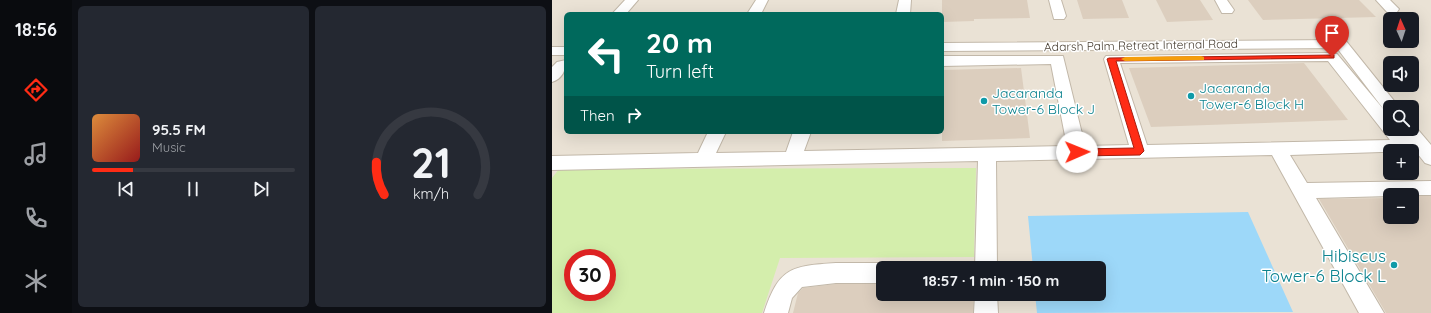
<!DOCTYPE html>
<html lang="en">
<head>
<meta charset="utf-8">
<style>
  :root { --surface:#171b24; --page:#242831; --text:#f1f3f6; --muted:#9ea1a6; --line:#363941; --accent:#ff2c15 }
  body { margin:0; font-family:Quicksand,sans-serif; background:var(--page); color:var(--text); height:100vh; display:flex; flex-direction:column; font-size:15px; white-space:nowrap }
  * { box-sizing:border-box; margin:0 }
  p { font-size:13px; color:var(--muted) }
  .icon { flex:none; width:22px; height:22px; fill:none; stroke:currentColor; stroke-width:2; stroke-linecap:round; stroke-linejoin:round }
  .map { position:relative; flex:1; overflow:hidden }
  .details { display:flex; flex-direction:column; gap:6px; padding:6px; background:#0d0f14; width:480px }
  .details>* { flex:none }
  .hud { position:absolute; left:12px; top:12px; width:380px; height:122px; border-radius:6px; box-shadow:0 4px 16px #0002; background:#00695c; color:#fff; overflow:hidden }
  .needle { width:26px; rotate:357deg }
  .controls { position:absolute; left:831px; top:12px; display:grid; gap:8px }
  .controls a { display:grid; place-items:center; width:36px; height:36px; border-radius:6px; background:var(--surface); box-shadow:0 4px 16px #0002; font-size:20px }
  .speed { position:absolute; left:12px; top:249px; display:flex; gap:8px; font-size:20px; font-weight:700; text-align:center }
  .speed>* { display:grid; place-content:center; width:52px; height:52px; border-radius:50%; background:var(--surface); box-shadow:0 4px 16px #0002; line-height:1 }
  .speed .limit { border:6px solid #d22; background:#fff; color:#111 }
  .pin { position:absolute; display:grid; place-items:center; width:34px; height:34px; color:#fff; margin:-41px -17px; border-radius:50% 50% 50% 0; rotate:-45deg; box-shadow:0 0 4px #0007 }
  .pin .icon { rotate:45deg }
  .me { position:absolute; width:44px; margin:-22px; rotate:89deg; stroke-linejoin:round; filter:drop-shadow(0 0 3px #0008) }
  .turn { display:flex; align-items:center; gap:14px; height:84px; padding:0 16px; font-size:18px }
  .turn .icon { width:52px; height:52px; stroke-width:2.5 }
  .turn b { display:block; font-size:28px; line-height:34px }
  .then { display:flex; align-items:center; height:38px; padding:0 16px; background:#0003; gap:8px; font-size:15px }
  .details .card { flex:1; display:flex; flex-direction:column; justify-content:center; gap:6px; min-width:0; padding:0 14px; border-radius:6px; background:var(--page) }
  .details .dial { align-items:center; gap:0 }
  .dial svg { height:104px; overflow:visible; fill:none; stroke:var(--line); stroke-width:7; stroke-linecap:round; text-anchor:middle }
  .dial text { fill:var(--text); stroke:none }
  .song { display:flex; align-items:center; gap:12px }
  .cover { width:48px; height:48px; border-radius:6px; background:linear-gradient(135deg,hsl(30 70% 55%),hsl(0 70% 35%)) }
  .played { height:4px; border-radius:2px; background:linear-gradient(90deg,var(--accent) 20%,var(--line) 20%) }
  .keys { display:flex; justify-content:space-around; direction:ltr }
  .details .tiles { flex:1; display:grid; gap:6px; grid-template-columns:repeat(2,1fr) }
  .trip { position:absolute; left:324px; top:261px; width:230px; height:40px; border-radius:6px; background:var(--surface); box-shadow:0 4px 16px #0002; font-weight:700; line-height:40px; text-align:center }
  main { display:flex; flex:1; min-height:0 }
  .tab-bar { display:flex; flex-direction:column; width:72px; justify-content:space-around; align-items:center; background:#090b0e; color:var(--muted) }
  .tab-bar .icon { width:28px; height:28px }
  .tab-bar .current { color:var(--accent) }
  .tab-bar b { font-size:18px; color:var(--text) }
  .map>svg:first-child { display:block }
</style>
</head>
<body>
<main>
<nav class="tab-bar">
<b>18:56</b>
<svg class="icon current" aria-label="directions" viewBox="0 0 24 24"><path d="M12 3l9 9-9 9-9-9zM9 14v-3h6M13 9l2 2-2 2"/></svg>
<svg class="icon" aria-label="music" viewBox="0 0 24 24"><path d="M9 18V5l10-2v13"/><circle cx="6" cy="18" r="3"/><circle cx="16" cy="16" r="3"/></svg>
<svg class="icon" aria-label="phone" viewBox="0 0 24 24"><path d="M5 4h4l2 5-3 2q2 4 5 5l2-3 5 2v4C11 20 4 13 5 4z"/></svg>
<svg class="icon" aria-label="climate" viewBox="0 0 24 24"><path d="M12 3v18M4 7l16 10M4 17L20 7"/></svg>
</nav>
<section class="details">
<div class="tiles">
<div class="card">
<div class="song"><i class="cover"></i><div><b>95.5 FM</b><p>Music</p></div></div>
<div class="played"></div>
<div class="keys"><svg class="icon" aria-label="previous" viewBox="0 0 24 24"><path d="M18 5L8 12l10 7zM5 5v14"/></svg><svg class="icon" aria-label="pause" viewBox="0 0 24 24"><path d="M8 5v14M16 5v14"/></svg><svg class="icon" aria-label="next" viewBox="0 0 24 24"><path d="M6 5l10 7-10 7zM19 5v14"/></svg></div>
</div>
<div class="card dial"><svg viewBox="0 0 100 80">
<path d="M14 69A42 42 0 1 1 86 69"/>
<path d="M14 69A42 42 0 0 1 8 44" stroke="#ff2c15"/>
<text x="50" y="56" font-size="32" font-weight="700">21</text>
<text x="50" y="72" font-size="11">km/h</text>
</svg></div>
</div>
</section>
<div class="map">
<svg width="879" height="313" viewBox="0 0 879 313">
  <rect width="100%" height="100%" fill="#f5f0e7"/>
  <path fill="#eae2d5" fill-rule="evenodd" d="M0,0h879v313h-879zM14,14h376v118h-376zM838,19h22v22h-22zM838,63h22v22h-22zM838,107h22v22h-22zM838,151h22v22h-22zM838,195h22v22h-22zM21,258h34v34h-34zM331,268h216v26h-216z"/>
  <path fill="#d4eeac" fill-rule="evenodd" d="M424,168l-2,89 -194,1 -18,55h-210v-135l7,-9zM21,258h34v34h-34z"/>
  <path fill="#9dd8f9" d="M696,212l45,100 -256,1 -2,-19h64v-26h-66l-5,-52z"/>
  <path fill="#dccebe" d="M390,0h85l3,18 -56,1v2l-32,1z
    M525,0h45l7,18 -46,1z
    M604,0h44l13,20 -46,2z
    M696,0h111l17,17 -113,3z
    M752,63l44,57 -197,7 -22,-59z
    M469,68l9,70 -88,3v-71z
    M860,196h19v117h-45l-67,-114 71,-1v19h22z
    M284,284h47v10h91l-1,19h-180l5,-20 5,-5z"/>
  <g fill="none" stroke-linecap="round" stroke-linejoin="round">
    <g stroke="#c2b8a9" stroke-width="2">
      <path id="minor" d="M73,0h13l-12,14h-14z
        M204,0h12l-7,14h-14z
        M347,0h12l-1,14h-14z
        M497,0h12l5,16 -2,3h-10z
        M663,0h12l7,10 -2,3h-10z
        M824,0h14l9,9 -2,3h-10z
        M789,40l5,1 53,66h-9v5l-5,-1 -48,-63 -395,3v-8z
        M0,47h14v8h-14z
        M780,53l5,1 53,63v12h22v-5l2,1 17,20v20l-6,-2 -8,-10h-5v-2l-122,4 17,28 124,-2v14h-41v1l-74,2 68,115h-25l-87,-158 -276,6 1,107h-22l3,-107 -426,9v-14l146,-3 10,-21h18l-10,21 70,-1 7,-20h18l-7,19 263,-5 -16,-82 -109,2v-10h121l22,90 44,-1 -25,-86 2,-3zM776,61l62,79 -243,5 -27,-82z
        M14,60c0,10 -4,19 -14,22v-15l5,-5z
        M284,263h47l9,5h-9v15h-47l-34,4 -10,11 -4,15h-24c15,-45 26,-47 72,-50z
        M423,294h22l1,19h-24z"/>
    </g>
    <use href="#minor" fill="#fff" fill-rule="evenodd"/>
  </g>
  <path fill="#ff2c15" stroke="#a61d0e" d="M780,55h2v3l-218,3 28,90 -4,4 -63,1 -5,-4 5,-3 57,-1 -27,-89 2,-1z"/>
  <path fill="#f59e0b" d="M649,56l3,1v3l-79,1 -4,-2 4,-2z"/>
  <g fill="#0f9aa8" stroke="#fff" stroke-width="1.5">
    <circle cx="639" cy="96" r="4"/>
    <circle cx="432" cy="101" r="4"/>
    <circle cx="842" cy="265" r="4"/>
  </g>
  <g text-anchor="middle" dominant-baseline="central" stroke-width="3" stroke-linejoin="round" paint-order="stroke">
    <g font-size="12" fill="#4a4135" stroke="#fff">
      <text transform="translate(589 45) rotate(-1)">Adarsh Palm Retreat Internal Road</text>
    </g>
    <g font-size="14" fill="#0d838f" stroke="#fff" text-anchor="start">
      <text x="647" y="88">Jacaranda<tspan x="647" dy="16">Tower-6 Block H</tspan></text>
      <text x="440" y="93">Jacaranda<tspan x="440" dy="16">Tower-6 Block J</tspan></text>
    </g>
    <g font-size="17" fill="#0d838f" stroke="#fff" text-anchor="end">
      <text x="834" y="255">Hibiscus<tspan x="834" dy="20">Tower-6 Block L</tspan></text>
    </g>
  </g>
</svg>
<div class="controls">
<a><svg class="needle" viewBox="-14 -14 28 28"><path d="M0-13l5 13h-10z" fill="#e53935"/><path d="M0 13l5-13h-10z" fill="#9ea1a6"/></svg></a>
<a><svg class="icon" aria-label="sound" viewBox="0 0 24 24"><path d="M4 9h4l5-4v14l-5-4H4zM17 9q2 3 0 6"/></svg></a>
<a><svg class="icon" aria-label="search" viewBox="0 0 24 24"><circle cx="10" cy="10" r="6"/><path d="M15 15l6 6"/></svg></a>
<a>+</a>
<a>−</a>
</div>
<div class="speed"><div class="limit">30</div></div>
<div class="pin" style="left:780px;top:57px;background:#d93025"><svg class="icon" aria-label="arrive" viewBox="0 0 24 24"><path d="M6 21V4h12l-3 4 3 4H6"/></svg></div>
<svg class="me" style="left:525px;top:152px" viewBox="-20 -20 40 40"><circle r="19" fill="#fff"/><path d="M0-13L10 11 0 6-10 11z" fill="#ff2c15"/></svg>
<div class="trip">18:57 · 1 min · 150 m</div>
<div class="hud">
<div class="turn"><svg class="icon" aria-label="left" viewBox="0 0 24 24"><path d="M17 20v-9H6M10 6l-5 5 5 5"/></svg><div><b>20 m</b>Turn left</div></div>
<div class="then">Then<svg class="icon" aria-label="right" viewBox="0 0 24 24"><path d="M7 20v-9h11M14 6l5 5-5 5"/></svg></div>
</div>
</div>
</main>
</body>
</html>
